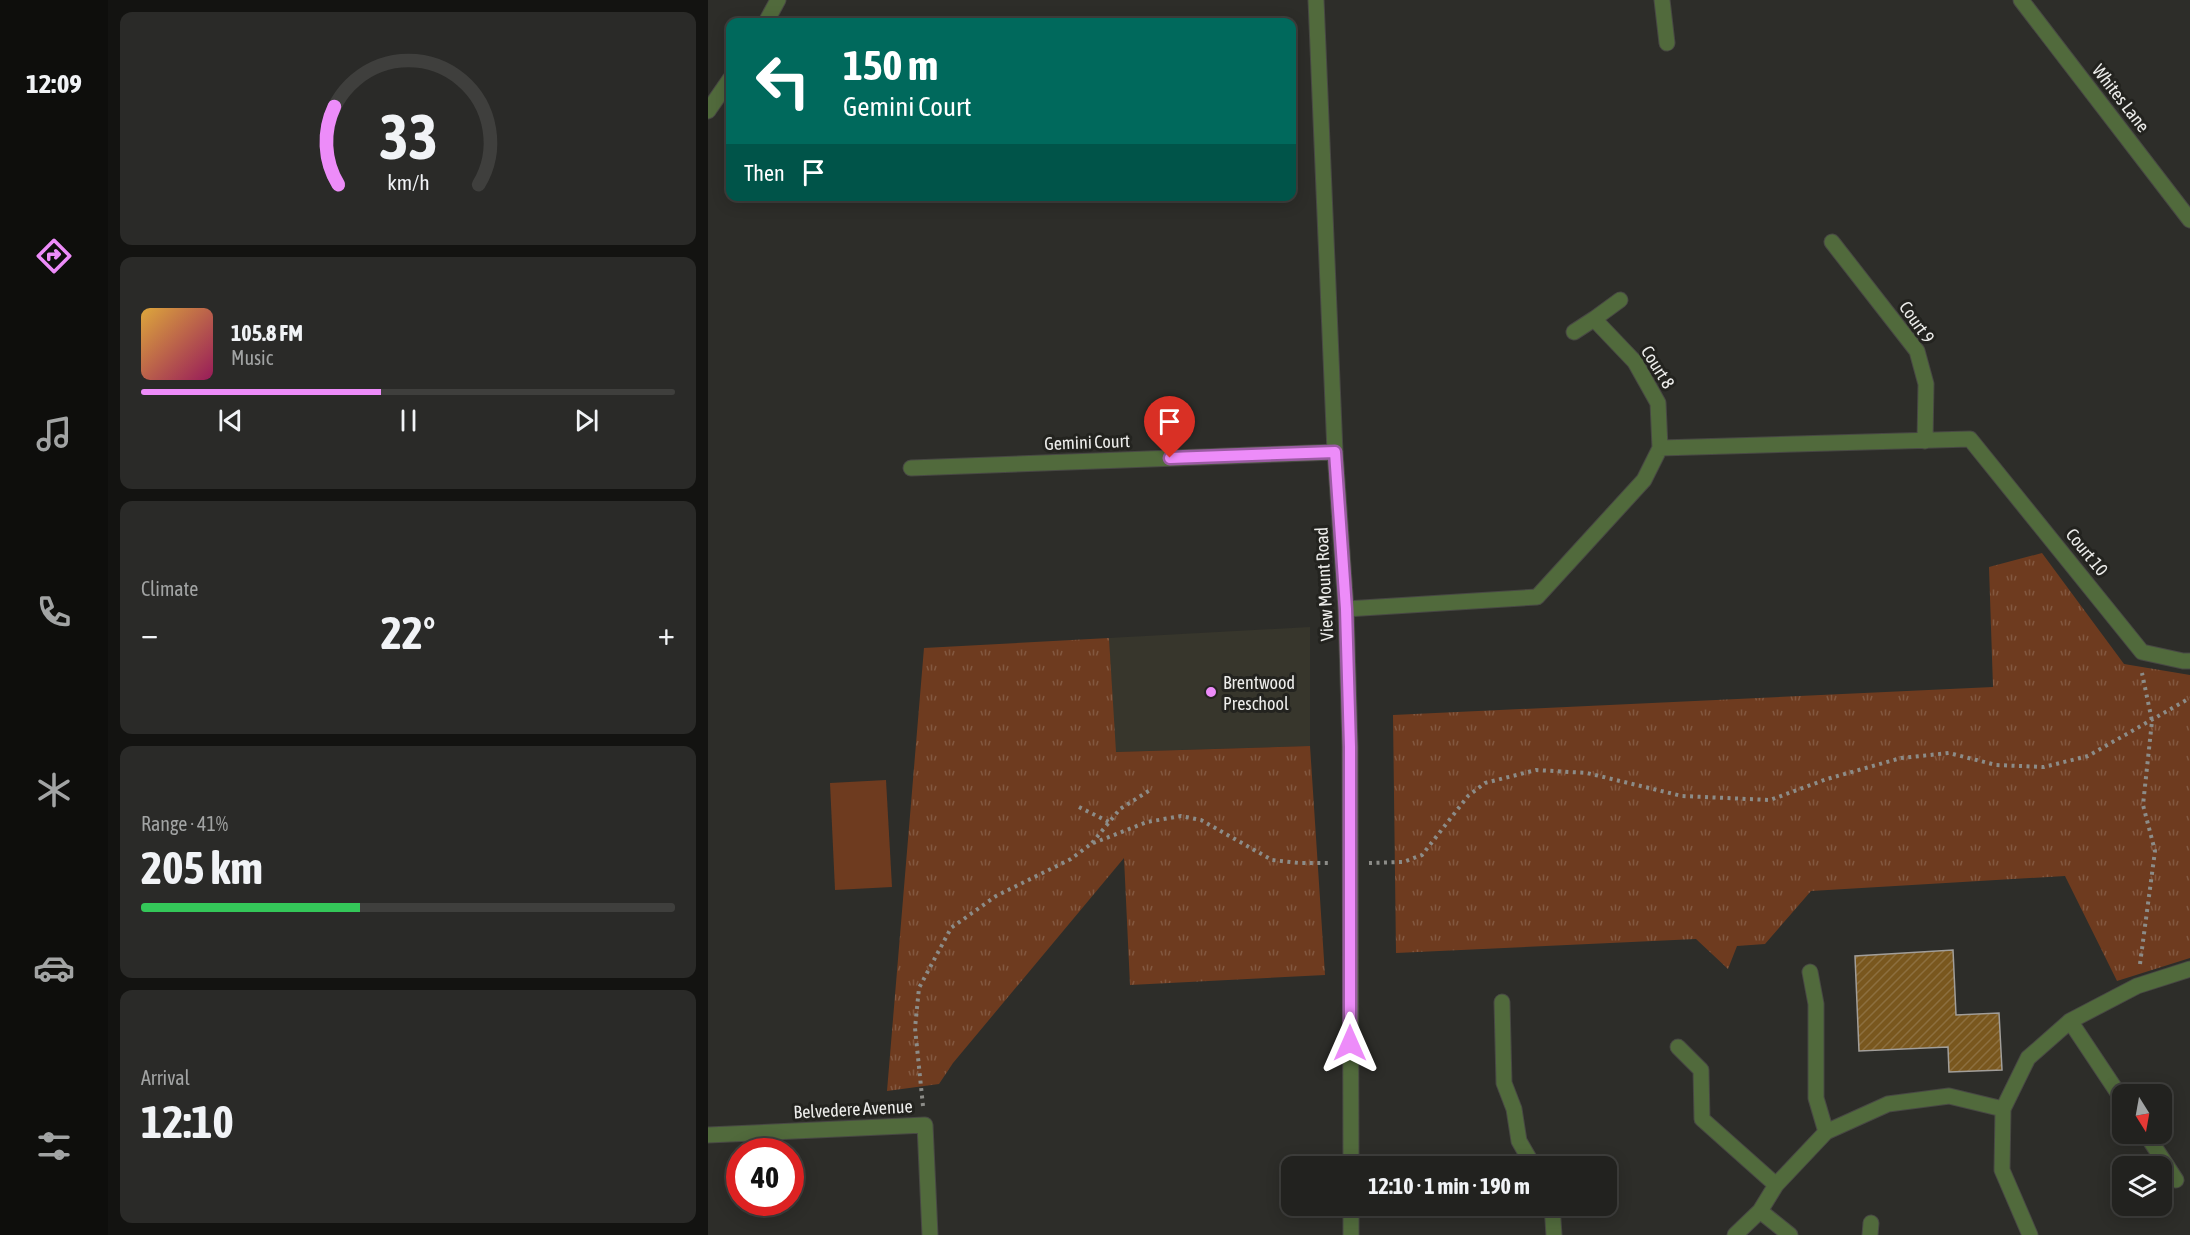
<!DOCTYPE html>
<html lang="en">
<head>
<meta charset="utf-8">
<style>
  :root { --surface:#22221f; --page:#2a2a28; --text:#f1f3f6; --muted:#a2a4a4; --line:#3f3f3d; --accent:#ed8cf9 }
  body { margin:0; font-family:"Asap Condensed",sans-serif; background:var(--page); color:var(--text); height:100vh; display:flex; flex-direction:column; font-size:22px; white-space:nowrap }
  * { box-sizing:border-box; margin:0 }
  p { font-size:20px; color:var(--muted) }
  .icon { flex:none; width:33px; height:33px; fill:none; stroke:currentColor; stroke-width:2; stroke-linecap:round; stroke-linejoin:round }
  .map { position:relative; flex:1; overflow:hidden }
  .panel { display:flex; flex-direction:column; gap:12px; padding:12px; background:#131311; width:600px }
  .panel>* { flex:none }
  .top-card { position:absolute; left:18px; top:18px; width:570px; height:183px; border-radius:12px; box-shadow:0 3px 15px #0003,0 0 0 2px var(--line); background:#00695c; color:#fff; overflow:hidden }
  .needle { width:39px; rotate:169deg }
  .fabs { position:absolute; left:1404px; top:1084px; display:grid; gap:12px }
  .fabs a { display:grid; place-items:center; width:60px; height:60px; border-radius:12px; background:var(--surface); box-shadow:0 3px 15px #0003,0 0 0 2px var(--line); font-size:30px }
  .speed { position:absolute; left:18px; top:1138px; display:flex; gap:12px; font-size:30px; font-weight:700; text-align:center }
  .speed>* { display:grid; place-content:center; width:78px; height:78px; border-radius:50%; background:var(--surface); box-shadow:0 3px 15px #0003,0 0 0 2px var(--line); line-height:1 }
  .speed .limit { border:9px solid #d22; background:#fff; color:#111 }
  .pin { position:absolute; display:grid; place-items:center; width:51px; height:51px; color:#fff; margin:-62px -26px; border-radius:50% 50% 50% 0; rotate:-45deg; box-shadow:0 0 6px #0007 }
  .pin .icon { rotate:45deg }
  .me { position:absolute; width:66px; margin:-33px; rotate:0deg; stroke-linejoin:round; filter:drop-shadow(0 0 4px #0008) }
  .turn { display:flex; align-items:center; gap:21px; height:126px; padding:0 18px; font-size:27px }
  .turn .icon { width:78px; height:78px; stroke-width:2.5 }
  .turn b { display:block; font-size:42px; line-height:51px }
  .then { display:flex; align-items:center; height:57px; padding:0 18px; background:#0003; gap:12px; font-size:22px }
  .big { font-size:45px; font-weight:700; line-height:1.1 }
  .panel .card { flex:1; display:flex; flex-direction:column; justify-content:center; gap:9px; min-width:0; padding:0 21px; border-radius:12px; background:var(--page) }
  .panel .dial { align-items:center; gap:0 }
  .dial svg { height:156px; overflow:visible; fill:none; stroke:var(--line); stroke-width:7; stroke-linecap:round; text-anchor:middle }
  .dial text { fill:var(--text); stroke:none }
  .song { display:flex; align-items:center; gap:18px }
  .cover { width:72px; height:72px; border-radius:9px; background:linear-gradient(135deg,hsl(40 70% 55%),hsl(330 70% 35%)) }
  .played { height:6px; border-radius:3px; background:linear-gradient(90deg,var(--accent) 45%,var(--line) 45%) }
  .keys { display:flex; justify-content:space-around; direction:ltr }
  .heat { display:flex; justify-content:space-between; align-items:center; font-size:33px; direction:ltr }
  .charge { height:9px; border-radius:4px; background:linear-gradient(90deg,#34c759 41%,var(--line) 0) }
  .trip { position:absolute; left:573px; top:1156px; width:336px; height:60px; border-radius:12px; background:var(--surface); box-shadow:0 3px 15px #0003,0 0 0 2px var(--line); font-weight:700; line-height:60px; text-align:center }
  main { display:flex; flex:1; min-height:0 }
  .menu { display:flex; flex-direction:column; width:108px; justify-content:space-around; align-items:center; background:#0e0e0c; color:var(--muted) }
  .menu .icon { width:42px; height:42px }
  .menu .on { color:var(--accent) }
  .menu b { font-size:27px; color:var(--text) }
  .map>svg:first-child { display:block }
</style>
</head>
<body>
<main>
<nav class="menu">
<b>12:09</b>
<svg class="icon on" aria-label="directions" viewBox="0 0 24 24"><path d="M12 3l9 9-9 9-9-9zM9 14v-3h6M13 9l2 2-2 2"/></svg>
<svg class="icon" aria-label="music" viewBox="0 0 24 24"><path d="M9 18V5l10-2v13"/><circle cx="6" cy="18" r="3"/><circle cx="16" cy="16" r="3"/></svg>
<svg class="icon" aria-label="phone" viewBox="0 0 24 24"><path d="M5 4h4l2 5-3 2q2 4 5 5l2-3 5 2v4C11 20 4 13 5 4z"/></svg>
<svg class="icon" aria-label="climate" viewBox="0 0 24 24"><path d="M12 3v18M4 7l16 10M4 17L20 7"/></svg>
<svg class="icon" aria-label="car" viewBox="0 0 24 24"><path d="M5 17H2v-5l4-1 3-4h7l3 4 3 1v5h-3M9 17h6M6 11h13"/><circle cx="7" cy="17" r="2"/><circle cx="17" cy="17" r="2"/></svg>
<svg class="icon" aria-label="filters" viewBox="0 0 24 24"><path d="M4 7h16M4 17h16"/><circle cx="9" cy="7" r="2"/><circle cx="15" cy="17" r="2"/></svg>
</nav>
<section class="panel">
<div class="card dial"><svg viewBox="0 0 100 80">
<path d="M14 69A42 42 0 1 1 86 69"/>
<path d="M14 69A42 42 0 0 1 12 29" stroke="#ed8cf9"/>
<text x="50" y="56" font-size="32" font-weight="700">33</text>
<text x="50" y="72" font-size="11">km/h</text>
</svg></div>
<div class="card">
<div class="song"><i class="cover"></i><div><b>105.8 FM</b><p>Music</p></div></div>
<div class="played"></div>
<div class="keys"><svg class="icon" aria-label="previous" viewBox="0 0 24 24"><path d="M18 5L8 12l10 7zM5 5v14"/></svg><svg class="icon" aria-label="pause" viewBox="0 0 24 24"><path d="M8 5v14M16 5v14"/></svg><svg class="icon" aria-label="next" viewBox="0 0 24 24"><path d="M6 5l10 7-10 7zM19 5v14"/></svg></div>
</div>
<div class="card"><p>Climate</p>
<div class="heat"><a>−</a><b class="big">22°</b><a>+</a></div>
</div>
<div class="card"><p>Range · 41%</p><b class="big">205 km</b><div class="charge"></div></div>
<div class="card"><p>Arrival</p><b class="big">12:10</b></div>
</section>
<div class="map">
<svg width="1482" height="1235" viewBox="0 0 1482 1235">
  <defs>
    <pattern id="park-tufts" width="24" height="20" patternUnits="userSpaceOnUse" patternTransform="scale(1.5)"><rect width="24" height="20" fill="#6e3b1f"/><path d="M3 7l-1-3M5 7V3M7 7l1-3M15 17l-1-3M17 17v-4M19 17l1-3" fill="none" stroke="#835840"/></pattern>
    <pattern id="building-hatch" width="6" height="6" patternUnits="userSpaceOnUse" patternTransform="scale(1.5)"><rect width="6" height="6" fill="#79571e"/><path d="M-1 1l2-2M0 6l6-6M5 7l2-2" fill="none" stroke="#8c6f3f"/></pattern>
  </defs>
  <rect width="100%" height="100%" fill="#2d2d29"/>
  <path fill="#37362c" d="M602,627v119l-195,6 -6,-114z"/>
  <path fill="#6e3b1f" d="M178,780l6,107 -57,3 -5,-107z"/>
  <path fill="url(#park-tufts)" d="M1334,553l82,111 66,11v283l-73,23 -52,-105 -254,15 -46,53 -28,2 -9,23 -32,-30 -300,14 -3,-238 600,-28 -4,-120z
    M401,638l7,114 194,-6 15,229 -195,10 -6,-127 -171,205 -14,21 -52,7 37,-443z"/>
  <path fill="url(#building-hatch)" stroke="#a19e9a" stroke-width="1.5" d="M1245,950l3,65 43,-2 3,57 -53,2 -1,-25 -89,4 -4,-95z"/>
  <g fill="none" stroke-linecap="round" stroke-linejoin="round">
    <g stroke="#484844" stroke-width="17">
      <path id="minor" d="M608,0l19,452 11,157 4,138 1,420
        M954,0l5,43
        M1313,0l169,220
        M58,22l12,-22
        M0,111l22,-32
        M1124,242l85,109 9,33 -1,57
        M912,300l-26,19 41,43 23,41 2,45
        M866,332l20,-13
        M203,468l424,-16
        M638,609l191,-12 107,-117 16,-32 310,-9 172,213 41,9h7
        M1102,972l6,32v94l10,34
        M794,1002l2,81 10,26 5,32 15,26
        M1362,1021l52,78
        M970,1047l23,23 1,49 74,66
        M1438,1134l30,46
        M0,1135l217,-10 5,110
        M643,1206v29
        M844,1206l2,29
        M1052,1211l30,24
        M1027,1235l25,-24 16,-26 50,-53 62,-28 61,-8 54,13
        M1162,1235l1,-12
        M1322,1235l-28,-65 1,-61 25,-51 42,-37 67,-35 53,-17"/>
    </g>
    <path stroke="#8c8c88" stroke-width="4" stroke-dasharray="3 4.5" stroke-linecap="butt" d="M371,807l30,15
      M384,843l28,-34 30,-19
      M661,863l34,-1 19,-7 46,-59 17,-13 51,-13 51,3 95,23 88,4 57,-21 74,-21 48,-5 47,12 48,2 44,-11 102,-58
      M1432,964l15,-113 -12,-46 9,-84 -10,-48
      M215,1106l-8,-78 4,-40 32,-60 45,-32 75,-37 20,-15 56,-22 34,-6 20,4 71,40 27,3h33"/>
    <use href="#minor" stroke="#516a3c" stroke-width="15"/>
  </g>
  <g fill="none" stroke-linecap="round" stroke-linejoin="round">
    <g stroke="#9a5ba2" stroke-width="15">
      <path id="route" d="M462,458l165,-6 11,157 4,138v296"/>
    </g>
    <use href="#route" stroke="#ed8cf9" stroke-width="10"/>
  </g>
  <circle fill="#ed8cf9" stroke="#23231f" stroke-width="2" cx="503" cy="692" r="6"/>
  <g text-anchor="middle" dominant-baseline="central" stroke-width="6" stroke-linejoin="round" paint-order="stroke">
    <g font-size="18" fill="#ededeb" stroke="#23231f">
      <text transform="translate(1413 98) rotate(52)">Whites Lane</text>
      <text transform="translate(1209 322) rotate(55)">Court 9</text>
      <text transform="translate(950 367) rotate(58)">Court 8</text>
      <text transform="translate(379 442) rotate(-2)">Gemini Court</text>
      <text transform="translate(1379 552) rotate(51)">Court 10</text>
      <text transform="translate(616 584) rotate(-93)">View Mount Road</text>
      <text transform="translate(145 1109) rotate(-3)">Belvedere Avenue</text>
    </g>
    <g font-size="18" fill="#ededeb" stroke="#23231f" text-anchor="start">
      <text x="515" y="682">Brentwood<tspan x="515" dy="21">Preschool</tspan></text>
    </g>
  </g>
</svg>
<div class="fabs">
<a><svg class="needle" viewBox="-14 -14 28 28"><path d="M0-13l5 13h-10z" fill="#e53935"/><path d="M0 13l5-13h-10z" fill="#a2a4a4"/></svg></a>
<a><svg class="icon" aria-label="layers" viewBox="0 0 24 24"><path d="M12 4l9 5-9 5-9-5zM3 14l9 5 9-5"/></svg></a>
</div>
<div class="speed"><div class="limit">40</div></div>
<div class="pin" style="left:462px;top:458px;background:#d93025"><svg class="icon" aria-label="arrive" viewBox="0 0 24 24"><path d="M6 21V4h12l-3 4 3 4H6"/></svg></div>
<svg class="me" style="left:642px;top:1043px" viewBox="-20 -20 40 40"><path d="M0-17L14 15 0 8-14 15z" fill="#ed8cf9" stroke="#fff" stroke-width="4"/></svg>
<div class="trip">12:10 · 1 min · 190 m</div>
<div class="top-card">
<div class="turn"><svg class="icon" aria-label="left" viewBox="0 0 24 24"><path d="M17 20v-9H6M10 6l-5 5 5 5"/></svg><div><b>150 m</b>Gemini Court</div></div>
<div class="then">Then<svg class="icon" aria-label="arrive" viewBox="0 0 24 24"><path d="M6 21V4h12l-3 4 3 4H6"/></svg></div>
</div>
</div>
</main>
</body>
</html>
